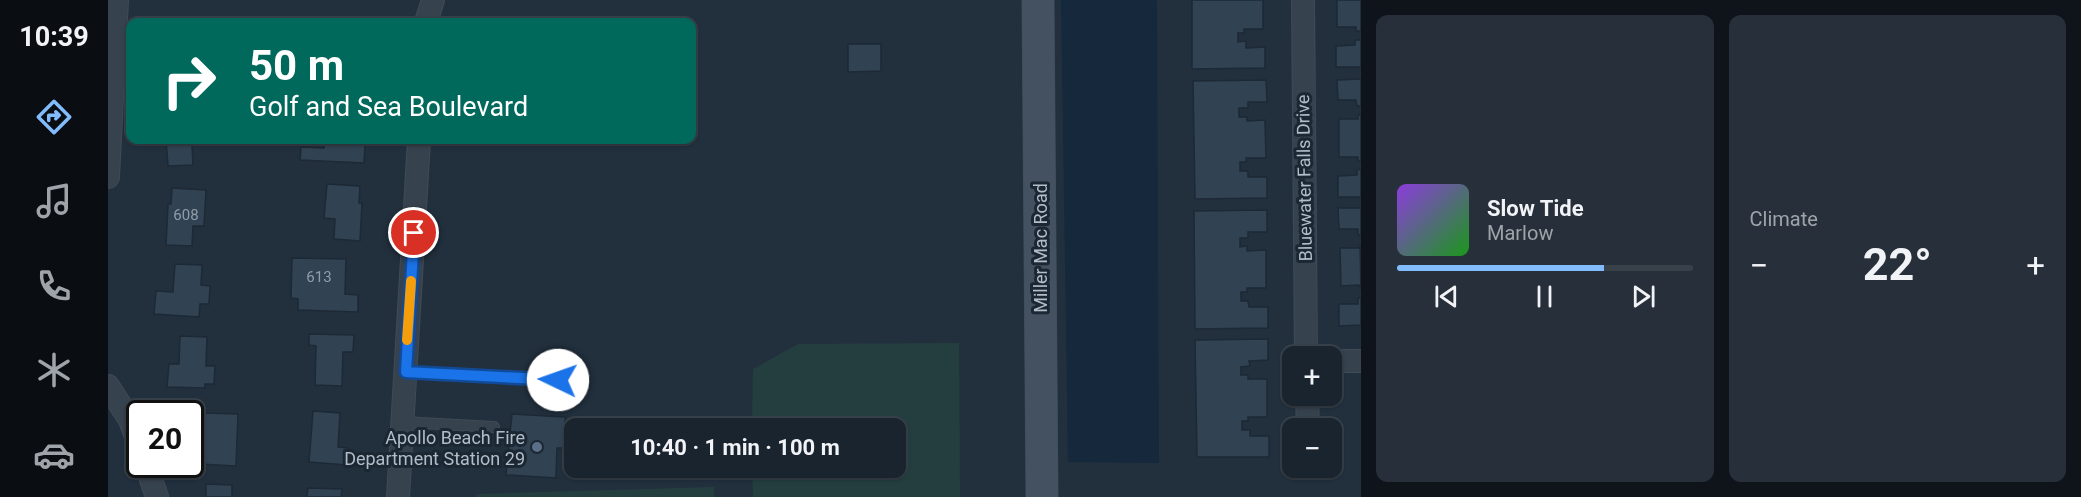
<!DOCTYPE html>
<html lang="en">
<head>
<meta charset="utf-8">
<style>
  :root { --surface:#1a242e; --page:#27303a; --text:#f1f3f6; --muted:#9fa4aa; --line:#38414a; --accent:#83bcfd }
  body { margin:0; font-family:Roboto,sans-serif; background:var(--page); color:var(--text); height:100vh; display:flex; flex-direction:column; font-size:22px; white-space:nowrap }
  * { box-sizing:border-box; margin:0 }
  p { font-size:20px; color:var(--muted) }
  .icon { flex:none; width:33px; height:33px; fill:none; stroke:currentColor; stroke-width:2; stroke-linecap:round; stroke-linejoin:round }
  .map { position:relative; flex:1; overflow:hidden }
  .side { display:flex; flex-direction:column; gap:15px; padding:15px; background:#0e1419; width:720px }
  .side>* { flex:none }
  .guide { position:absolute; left:18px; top:18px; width:570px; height:126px; border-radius:12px; box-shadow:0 2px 4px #0004,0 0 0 2px var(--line); background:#00695c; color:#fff; overflow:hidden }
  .buttons { position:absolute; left:1174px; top:346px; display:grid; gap:12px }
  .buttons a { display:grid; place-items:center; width:60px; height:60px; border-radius:12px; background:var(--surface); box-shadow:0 2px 4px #0004,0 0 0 2px var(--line); font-size:30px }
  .speed { position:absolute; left:18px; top:400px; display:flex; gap:12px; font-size:30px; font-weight:700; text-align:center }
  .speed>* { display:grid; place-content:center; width:78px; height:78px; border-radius:50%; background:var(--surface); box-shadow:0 2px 4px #0004,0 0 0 2px var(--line); line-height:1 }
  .speed .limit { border:3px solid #111; border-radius:9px; background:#fff; color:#111 }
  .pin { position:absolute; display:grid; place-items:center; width:51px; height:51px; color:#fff; margin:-26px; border:3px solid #fff; border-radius:50%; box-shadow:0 2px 6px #0007 }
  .me { position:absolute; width:66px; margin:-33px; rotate:273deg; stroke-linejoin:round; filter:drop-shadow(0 0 4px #0008) }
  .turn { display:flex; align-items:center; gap:21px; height:126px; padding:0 24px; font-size:27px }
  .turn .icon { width:78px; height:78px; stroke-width:2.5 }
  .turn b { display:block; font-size:42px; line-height:51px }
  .big { font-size:45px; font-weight:700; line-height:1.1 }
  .side .card { flex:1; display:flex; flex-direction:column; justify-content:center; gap:9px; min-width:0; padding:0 21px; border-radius:12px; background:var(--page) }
  .song { display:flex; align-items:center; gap:18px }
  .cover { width:72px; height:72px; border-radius:9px; background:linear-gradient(135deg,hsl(270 70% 55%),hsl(120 70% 35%)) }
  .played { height:6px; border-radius:3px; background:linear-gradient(90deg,var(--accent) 70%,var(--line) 70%) }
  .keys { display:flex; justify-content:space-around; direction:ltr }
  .heat { display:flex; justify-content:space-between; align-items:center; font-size:33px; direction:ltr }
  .side .tiles { flex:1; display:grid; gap:15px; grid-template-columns:repeat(2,1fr) }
  .trip { position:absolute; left:456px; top:418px; width:342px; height:60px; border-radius:12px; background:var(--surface); box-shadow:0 2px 4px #0004,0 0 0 2px var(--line); font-weight:700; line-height:60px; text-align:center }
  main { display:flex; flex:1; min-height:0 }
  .tabs { display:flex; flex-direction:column; width:108px; justify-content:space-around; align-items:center; background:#0a0e12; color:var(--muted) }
  .tabs .icon { width:42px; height:42px }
  .tabs .active { color:var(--accent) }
  .tabs b { font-size:27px; color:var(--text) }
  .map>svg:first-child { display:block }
</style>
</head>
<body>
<main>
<nav class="tabs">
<b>10:39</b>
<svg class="icon active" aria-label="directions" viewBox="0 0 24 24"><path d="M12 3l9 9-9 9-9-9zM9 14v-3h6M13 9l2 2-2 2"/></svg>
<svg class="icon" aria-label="music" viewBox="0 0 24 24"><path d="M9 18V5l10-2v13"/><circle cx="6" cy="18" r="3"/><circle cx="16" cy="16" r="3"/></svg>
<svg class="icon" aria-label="phone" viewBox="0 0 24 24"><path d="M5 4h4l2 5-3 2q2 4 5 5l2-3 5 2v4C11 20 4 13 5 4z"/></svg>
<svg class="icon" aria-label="climate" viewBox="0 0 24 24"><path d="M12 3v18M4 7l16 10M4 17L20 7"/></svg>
<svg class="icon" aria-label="car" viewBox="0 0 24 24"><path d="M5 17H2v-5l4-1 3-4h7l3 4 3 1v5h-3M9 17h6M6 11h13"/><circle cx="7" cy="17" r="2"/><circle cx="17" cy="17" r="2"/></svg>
</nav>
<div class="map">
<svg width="1253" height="497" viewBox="0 0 1253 497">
  <rect width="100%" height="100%" fill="#22303e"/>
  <path fill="#243e3f" d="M851,343l1,154h-207l-1,-29h144v-39h-144l1,-60 45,-25z
    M606,487v10h-238l1,-3z"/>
  <path fill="#15283c" d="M953,0h96l2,463 -91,-1z"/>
  <path fill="#314252" stroke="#1d2935" stroke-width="1.5" d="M1084,0h71v29h-19v4h-6v9l8,-1v7l19,-1v21l-73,1z
    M1229,0h24v31h-5v-4h-19z
    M1247,40h6v27h-25v-21l19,-1z
    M740,44h33v27l-33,1z
    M1253,79v27h-4l-1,-6h-18l-1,-20z
    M1158,80l1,22h-19v6h-9v9h8v4l18,-1 1,38h-20v4h-6v9h8v6h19v21l-72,1 -2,-118z
    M1250,115h3v46h-3v-4h-19v-38h19z
    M58,140h37v5h-11l1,20 -25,1z
    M217,140h27v5h13l-1,18 -64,-3 1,-13 23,1z
    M1253,169v28h-23v-21l19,-1v-5z
    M219,184l33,2 -1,17h3l-2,38 -26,-2 1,-20 -11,-1z
    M64,188l34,2 -2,36h-11l-1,20 -26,-1 2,-41h3z
    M1230,208h23v27h-3v-6h-19z
    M1159,210v22h-19v6h-8v9l7,-1v5l19,-1v38h-19v4h-6v9h7l1,6h19v21l-73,1 -1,-118z
    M1252,244l1,45 -2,-4 -18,1 -1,-38h20z
    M184,258l54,1 -1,35 13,1v17l-60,-2v-11l-7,-1z
    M67,264l27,1 -1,20 9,1 -1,18h-9l-1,13 -45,-3 2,-23 17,1z
    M1250,298h3v27l-22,1v-22h19z
    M201,334l45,1 -1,17h-10l-1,34 -27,-1 1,-39 -7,-1z
    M72,336l27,1 -1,29h9l-1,18h-9v4l-38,-1 2,-23h10z
    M1160,339v21l-19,1 1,5 -9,1v8h7v4h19v38h-19v4h-6v9h8v6h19v21h-72l-2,-117z
    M90,410h7v3l33,1 -2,52 -37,-2 1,-28 -10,-1 1,-23 6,1z
    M205,411l27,2 -2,34 10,1 -1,17 -38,-3z
    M404,414l53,3 1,31h-9l-1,30 -50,-3z
    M98,484l26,1v12h-26z
    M200,488l34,1 -1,8h-34z"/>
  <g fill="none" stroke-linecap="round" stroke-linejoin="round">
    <g stroke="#3f4b57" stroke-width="12">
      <path id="lane" d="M298,372l152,8
        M295,422l91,5"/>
    </g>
    <g stroke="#3f4b57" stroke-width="24">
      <path id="street" d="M1195,0l3,357
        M318,22l7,-22
        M0,177l9,-177
        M1224,361h29
        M0,386l22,34 10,27
        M1199,396l1,33
        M38,465l11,32
        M290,497l21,-357"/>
    </g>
    <g stroke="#3f4b57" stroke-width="33">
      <path id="secondary" d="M930,0l4,497"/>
    </g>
    <use href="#lane" stroke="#36424e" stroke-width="10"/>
    <use href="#street" stroke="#36424e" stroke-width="22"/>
    <use href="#secondary" stroke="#445161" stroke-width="32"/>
  </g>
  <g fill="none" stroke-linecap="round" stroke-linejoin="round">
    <g stroke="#114b97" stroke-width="15">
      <path id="route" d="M306,233l-8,139 152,8"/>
    </g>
    <use href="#route" stroke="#1a73e8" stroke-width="10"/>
    <path stroke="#f59e0b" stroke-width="10" d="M299,340l4,-59"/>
  </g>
  <circle fill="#5c6f8a" stroke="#1b2733" stroke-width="2" cx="429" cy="447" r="6"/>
  <g text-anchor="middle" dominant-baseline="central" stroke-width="6" stroke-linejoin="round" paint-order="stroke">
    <g font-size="15" fill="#909daa">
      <text x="78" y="215">608</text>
      <text x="211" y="277">613</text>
    </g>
    <g font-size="18" fill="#b2bdc9" stroke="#1b2733">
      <text transform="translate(1196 178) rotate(-91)">Bluewater Falls Drive</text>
      <text transform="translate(932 248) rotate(-90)">Miller Mac Road</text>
    </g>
    <g font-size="18" fill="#b2bdc9" stroke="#1b2733" text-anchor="end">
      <text x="417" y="437">Apollo Beach Fire<tspan x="417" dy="21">Department Station 29</tspan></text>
    </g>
  </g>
</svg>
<div class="buttons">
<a>+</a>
<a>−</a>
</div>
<div class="speed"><div class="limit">20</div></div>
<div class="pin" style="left:306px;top:233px;background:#d93025"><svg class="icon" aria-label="arrive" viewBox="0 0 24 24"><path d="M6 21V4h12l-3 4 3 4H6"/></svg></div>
<svg class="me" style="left:450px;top:380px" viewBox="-20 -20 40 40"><circle r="19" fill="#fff"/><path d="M0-13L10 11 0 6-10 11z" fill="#1a73e8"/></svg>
<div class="trip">10:40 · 1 min · 100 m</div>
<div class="guide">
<div class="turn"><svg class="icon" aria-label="right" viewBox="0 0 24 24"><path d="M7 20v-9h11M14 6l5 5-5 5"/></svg><div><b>50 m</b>Golf and Sea Boulevard</div></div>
</div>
</div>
<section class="side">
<div class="tiles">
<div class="card">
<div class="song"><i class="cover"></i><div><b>Slow Tide</b><p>Marlow</p></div></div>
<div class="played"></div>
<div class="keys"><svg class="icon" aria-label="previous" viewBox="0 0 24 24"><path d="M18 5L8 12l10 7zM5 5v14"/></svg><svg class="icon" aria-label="pause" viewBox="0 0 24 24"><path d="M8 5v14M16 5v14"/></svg><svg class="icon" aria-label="next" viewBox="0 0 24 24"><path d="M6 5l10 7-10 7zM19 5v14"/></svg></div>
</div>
<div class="card"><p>Climate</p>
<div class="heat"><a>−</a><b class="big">22°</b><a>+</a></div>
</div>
</div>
</section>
</main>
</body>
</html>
